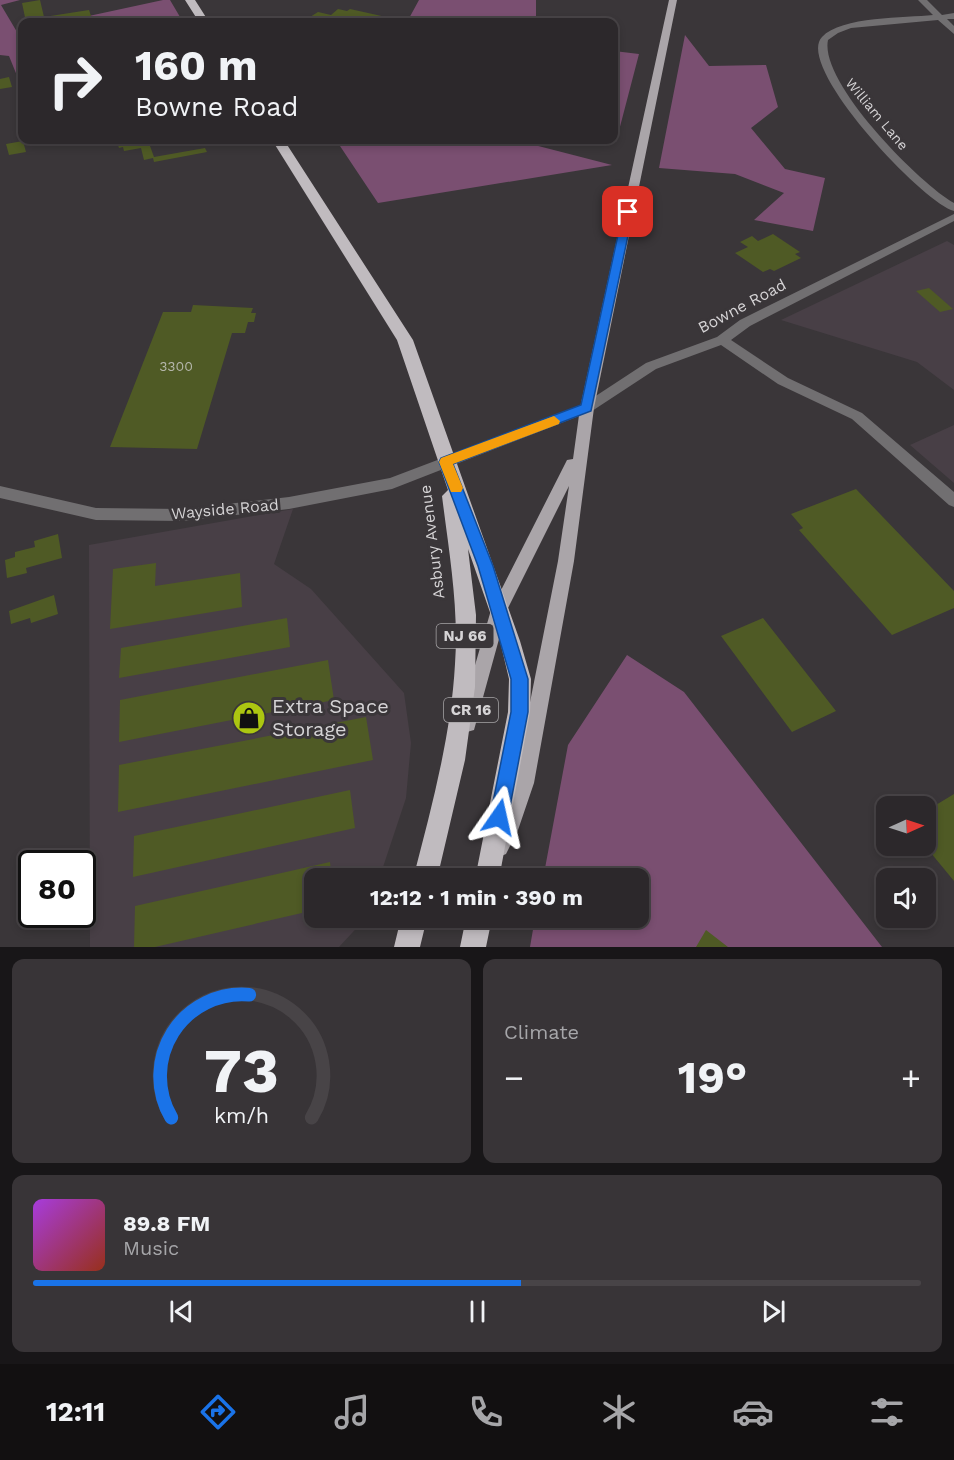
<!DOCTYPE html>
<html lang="en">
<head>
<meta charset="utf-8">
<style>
  :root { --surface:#2c282b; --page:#383437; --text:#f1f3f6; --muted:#a6a6a9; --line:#484447; --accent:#1a73e8 }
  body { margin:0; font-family:"Work Sans",sans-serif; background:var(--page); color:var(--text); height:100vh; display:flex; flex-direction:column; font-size:22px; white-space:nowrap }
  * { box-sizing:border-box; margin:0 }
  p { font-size:20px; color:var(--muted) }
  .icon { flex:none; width:33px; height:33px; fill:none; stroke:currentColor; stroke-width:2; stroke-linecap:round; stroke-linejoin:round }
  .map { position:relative; height:947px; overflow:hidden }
  .sheet { display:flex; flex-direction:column; gap:12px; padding:12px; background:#181618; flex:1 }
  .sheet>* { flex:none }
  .guide { position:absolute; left:18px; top:18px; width:600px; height:126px; border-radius:12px; box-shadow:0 3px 9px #0003,0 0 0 2px var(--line); background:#2c282b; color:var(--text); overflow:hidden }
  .needle { width:39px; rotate:87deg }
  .buttons { position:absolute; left:876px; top:796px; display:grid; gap:12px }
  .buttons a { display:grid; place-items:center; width:60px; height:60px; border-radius:12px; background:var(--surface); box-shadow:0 3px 9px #0003,0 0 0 2px var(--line); font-size:30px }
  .speed { position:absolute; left:18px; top:850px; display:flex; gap:12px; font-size:30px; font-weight:700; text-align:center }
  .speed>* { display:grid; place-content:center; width:78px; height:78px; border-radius:50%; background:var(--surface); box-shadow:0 3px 9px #0003,0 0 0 2px var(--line); line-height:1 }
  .speed .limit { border:3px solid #111; border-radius:9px; background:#fff; color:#111 }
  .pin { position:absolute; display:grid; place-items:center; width:51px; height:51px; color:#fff; margin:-26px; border-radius:12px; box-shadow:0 3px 9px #0006 }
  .me { position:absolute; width:66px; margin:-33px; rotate:11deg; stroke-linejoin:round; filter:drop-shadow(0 0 4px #0008) }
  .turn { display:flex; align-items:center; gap:21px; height:126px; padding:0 18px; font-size:27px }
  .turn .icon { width:78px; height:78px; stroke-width:2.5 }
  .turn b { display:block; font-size:42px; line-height:51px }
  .big { font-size:45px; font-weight:700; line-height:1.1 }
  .sheet .widget { flex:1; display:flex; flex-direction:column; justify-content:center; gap:9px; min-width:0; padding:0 21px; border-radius:12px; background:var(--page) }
  .sheet .dial { align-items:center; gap:0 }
  .dial svg { height:156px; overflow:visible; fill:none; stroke:var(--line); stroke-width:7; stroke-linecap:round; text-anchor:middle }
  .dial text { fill:var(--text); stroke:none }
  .song { display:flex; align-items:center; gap:18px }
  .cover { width:72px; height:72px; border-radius:9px; background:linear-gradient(135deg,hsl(280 70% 55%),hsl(10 70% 35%)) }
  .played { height:6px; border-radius:3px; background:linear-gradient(90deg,var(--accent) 55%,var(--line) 55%) }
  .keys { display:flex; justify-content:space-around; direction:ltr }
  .heat { display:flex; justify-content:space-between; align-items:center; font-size:33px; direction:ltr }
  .sheet .tiles { flex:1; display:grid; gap:12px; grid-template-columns:1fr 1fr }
  .widget:last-child { grid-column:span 2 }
  .trip { position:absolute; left:304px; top:868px; width:345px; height:60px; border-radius:12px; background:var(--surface); box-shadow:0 3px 9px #0003,0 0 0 2px var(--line); font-weight:700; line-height:60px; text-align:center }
  .menu { display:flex; height:96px; justify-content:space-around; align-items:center; background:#121011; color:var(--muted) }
  .menu .icon { width:42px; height:42px }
  .menu .selected { color:var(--accent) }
  .menu b { font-size:27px; color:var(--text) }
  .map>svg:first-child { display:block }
</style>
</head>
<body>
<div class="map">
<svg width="954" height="947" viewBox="0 0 954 947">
  <rect width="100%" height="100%" fill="#3a3639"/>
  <path fill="#483f46" d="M947,241l7,4v145l-37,-28 -136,-42z
    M954,425v58l-44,-38z
    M293,509l-19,55 37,25 93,104 7,50 -5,55 -27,81h-64v39l50,1 -26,28h-249l-1,-402z"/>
  <path fill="#7a4f71" d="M0,0h20l-19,5 16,27 5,-1v57l-13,-32 -9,-1z
    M163,0h7l13,22h-122z
    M419,0h117v22h-129z
    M685,35l24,31 57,-1 12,42 -27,21 34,41 40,9 -12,53 -59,-11 30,-27 -49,-19 -76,-6z
    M614,51l25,3 -23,88 -9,-2h7z
    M336,140h179l97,25 -234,38z
    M627,655l57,37 198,255h-352l5,-29h104v-39h-96l25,-134z"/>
  <path fill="#4f5a25" d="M40,0l4,17 45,-7 2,6 -42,6 -1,-2 -22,2 -4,-19z
    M338,9l9,2 3,-2 36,8 -3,2 11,3h-92l16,-10 13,3z
    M9,77l3,10 -12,2v-10z
    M137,140h15l2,5 -4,1 4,11 51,-9 2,4 -53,10 -1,-4 -9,2 -3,-12 -17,3 -1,-4 -4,1 -1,-3 19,-3z
    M23,141l3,11 -17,3 -3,-11z
    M773,234l27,18 -5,2 6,4 -27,13 -4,-2 -7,3 -28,-19 13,-6 -8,-5 12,-6 6,5z
    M929,288l24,21 -13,3 -24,-21z
    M193,305l60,3 -2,5h5l-2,9h-6l-3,11h-13l-35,116 -87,-2 53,-135h28z
    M856,489l98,102v17l-62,27 -93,-105 4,-2 -12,-14z
    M58,534l4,24 -36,10 1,5 -20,5 -2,-18 10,-3v-5l20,-5 -1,-6z
    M156,563l-1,23 85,-13 2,34 -132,22 3,-60z
    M54,595l4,19 -27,9 -1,-5 -19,6 -2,-13z
    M287,618l3,29 -171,31 2,-30z
    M763,618l73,93 -44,21 -71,-96z
    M328,660l6,40 -215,42 1,-42z
    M366,717l7,43 -255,52 1,-47z
    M350,790l5,38 -222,49 1,-41z
    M954,794v87l-28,-34v-36z
    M330,862l2,17h-17v31l-160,37h-21l1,-41z
    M706,930l22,17h-32z"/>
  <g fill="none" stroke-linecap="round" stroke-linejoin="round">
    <path fill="#716f71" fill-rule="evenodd" d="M918,0h9l15,15 12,-2v6h-7l7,7v8l-16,-14 -87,8 -13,5 -10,7c-9,42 91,143 126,163v8c-31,-8 -160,-145 -132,-174 19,-21 84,-19 111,-22z
      M954,214v7l-204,105 -19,14 57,38 74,35 92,79v15l-5,-2 -97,-86 -74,-35 -57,-39 -65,24 -64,42 -200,78 -103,20 -107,12 -86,-1 -96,-22v-12l96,22 86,1 107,-12 101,-19 192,-73 64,-42 71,-26 23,-17z"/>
    <path fill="#aaa5a9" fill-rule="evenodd" d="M669,0h8l-83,408 -20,153 -40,222 -16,47 -12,24 -7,3 -7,-3 -3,-7 10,-21 15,-43 44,-222 11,-75 -62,124 -33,120 -7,2 -7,-2 -2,-6 33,-114 74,-146 2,-4 6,-1 7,-51z"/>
    <path fill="#c0bbbf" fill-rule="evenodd" d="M185,0h10l14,22h-10z
      M272,140h12l129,200 107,301 11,38 -1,33 -31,167h-24l33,-167 1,-33 -9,-38 -32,-92 8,66 -1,72 -10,73 -28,119h-24c18,-70 38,-142 42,-215 4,-56 -6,-112 -13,-168l6,-6 -51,-150z
      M401,918h26l-7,29h-26z
      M466,918h26l-6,29h-26z"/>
  </g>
  <path fill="#1a73e8" stroke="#114b97" stroke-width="1.5" d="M628,209l5,3 -42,199 -138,53 40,102 35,113v33l-20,105 -3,7 -6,2 -6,-2 -3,-7 21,-105v-33l-33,-113 -39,-104 2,-4 140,-53 42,-193z"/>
  <path fill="#f59e0b" d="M554,416l6,5 -1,3 -106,40 10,24 -2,4h-10l-12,-30 2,-4z"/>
  <defs>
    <g id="shop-disc" transform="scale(1.725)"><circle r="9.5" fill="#acc611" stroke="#3a3639"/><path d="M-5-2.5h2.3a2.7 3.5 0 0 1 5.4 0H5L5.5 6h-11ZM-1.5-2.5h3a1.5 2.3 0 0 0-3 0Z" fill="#111"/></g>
  </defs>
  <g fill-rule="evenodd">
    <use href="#shop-disc" x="249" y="718"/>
  </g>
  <g text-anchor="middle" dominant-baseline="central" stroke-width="6" stroke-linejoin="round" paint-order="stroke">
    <g font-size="14" fill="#d6d4d6" stroke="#3a3639">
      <text transform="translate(877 114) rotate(50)">William Lane</text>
    </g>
    <g font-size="14" fill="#b4b6aa">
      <text x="176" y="366">3300</text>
    </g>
    <g fill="#3a3639" stroke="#a7a5a7" stroke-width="1.5">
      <rect x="436.5" y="624" width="57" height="24" rx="4.5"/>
      <rect x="444" y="698" width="54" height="24" rx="4.5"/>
    </g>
    <g font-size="15" font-weight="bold" fill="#d6d4d6">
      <text x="465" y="636">NJ 66</text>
      <text x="471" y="710">CR 16</text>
    </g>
    <g font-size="16" fill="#d6d4d6" stroke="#3a3639">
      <text transform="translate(742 306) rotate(-28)">Bowne Road</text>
      <text transform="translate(225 509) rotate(-5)">Wayside Road</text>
      <text transform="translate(432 542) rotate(-97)">Asbury Avenue</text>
    </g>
    <g font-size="20" fill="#d6d4d6" stroke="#3a3639" text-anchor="start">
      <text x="272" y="706">Extra Space<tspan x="272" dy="23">Storage</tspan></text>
    </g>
  </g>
</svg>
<div class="buttons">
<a><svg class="needle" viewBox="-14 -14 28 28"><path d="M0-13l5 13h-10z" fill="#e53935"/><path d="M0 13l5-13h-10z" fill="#a6a6a9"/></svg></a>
<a><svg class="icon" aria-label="sound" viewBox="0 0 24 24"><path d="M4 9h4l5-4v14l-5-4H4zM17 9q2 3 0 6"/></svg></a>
</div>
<div class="speed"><div class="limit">80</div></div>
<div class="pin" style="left:628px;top:212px;background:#d93025"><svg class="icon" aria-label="arrive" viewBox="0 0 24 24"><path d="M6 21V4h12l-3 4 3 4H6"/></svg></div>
<svg class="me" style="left:499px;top:817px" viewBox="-20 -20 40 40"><path d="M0-17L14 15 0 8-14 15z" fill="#1a73e8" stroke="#fff" stroke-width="4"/></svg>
<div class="trip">12:12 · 1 min · 390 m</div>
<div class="guide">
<div class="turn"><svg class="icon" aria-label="right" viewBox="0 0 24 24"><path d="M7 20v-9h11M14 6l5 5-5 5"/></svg><div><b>160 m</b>Bowne Road</div></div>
</div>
</div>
<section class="sheet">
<div class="tiles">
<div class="widget dial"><svg viewBox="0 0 100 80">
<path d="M14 69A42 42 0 1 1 86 69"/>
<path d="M14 69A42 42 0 0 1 54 6" stroke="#1a73e8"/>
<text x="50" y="56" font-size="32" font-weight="700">73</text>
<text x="50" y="72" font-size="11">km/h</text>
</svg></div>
<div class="widget"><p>Climate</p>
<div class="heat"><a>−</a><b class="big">19°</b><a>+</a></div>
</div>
<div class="widget">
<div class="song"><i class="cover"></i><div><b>89.8 FM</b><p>Music</p></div></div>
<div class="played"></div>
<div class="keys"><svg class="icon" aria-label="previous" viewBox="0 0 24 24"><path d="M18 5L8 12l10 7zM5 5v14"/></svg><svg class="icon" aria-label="pause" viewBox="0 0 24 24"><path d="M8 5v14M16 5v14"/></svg><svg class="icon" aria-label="next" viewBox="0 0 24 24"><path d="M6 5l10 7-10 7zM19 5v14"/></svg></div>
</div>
</div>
</section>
<nav class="menu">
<b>12:11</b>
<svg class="icon selected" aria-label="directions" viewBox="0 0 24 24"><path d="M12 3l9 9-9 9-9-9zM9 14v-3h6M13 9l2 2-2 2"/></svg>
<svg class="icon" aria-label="music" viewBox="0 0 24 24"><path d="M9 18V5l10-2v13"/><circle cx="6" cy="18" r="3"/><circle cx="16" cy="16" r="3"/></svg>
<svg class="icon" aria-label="phone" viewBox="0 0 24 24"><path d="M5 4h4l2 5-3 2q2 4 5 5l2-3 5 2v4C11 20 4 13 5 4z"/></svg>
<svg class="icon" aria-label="climate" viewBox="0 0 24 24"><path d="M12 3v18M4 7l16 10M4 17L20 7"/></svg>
<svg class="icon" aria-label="car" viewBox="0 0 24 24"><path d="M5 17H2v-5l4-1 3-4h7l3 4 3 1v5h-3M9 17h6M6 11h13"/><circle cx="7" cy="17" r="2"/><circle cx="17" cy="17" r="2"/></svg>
<svg class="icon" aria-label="filters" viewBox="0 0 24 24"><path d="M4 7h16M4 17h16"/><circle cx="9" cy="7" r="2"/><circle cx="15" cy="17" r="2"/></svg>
</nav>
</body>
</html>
